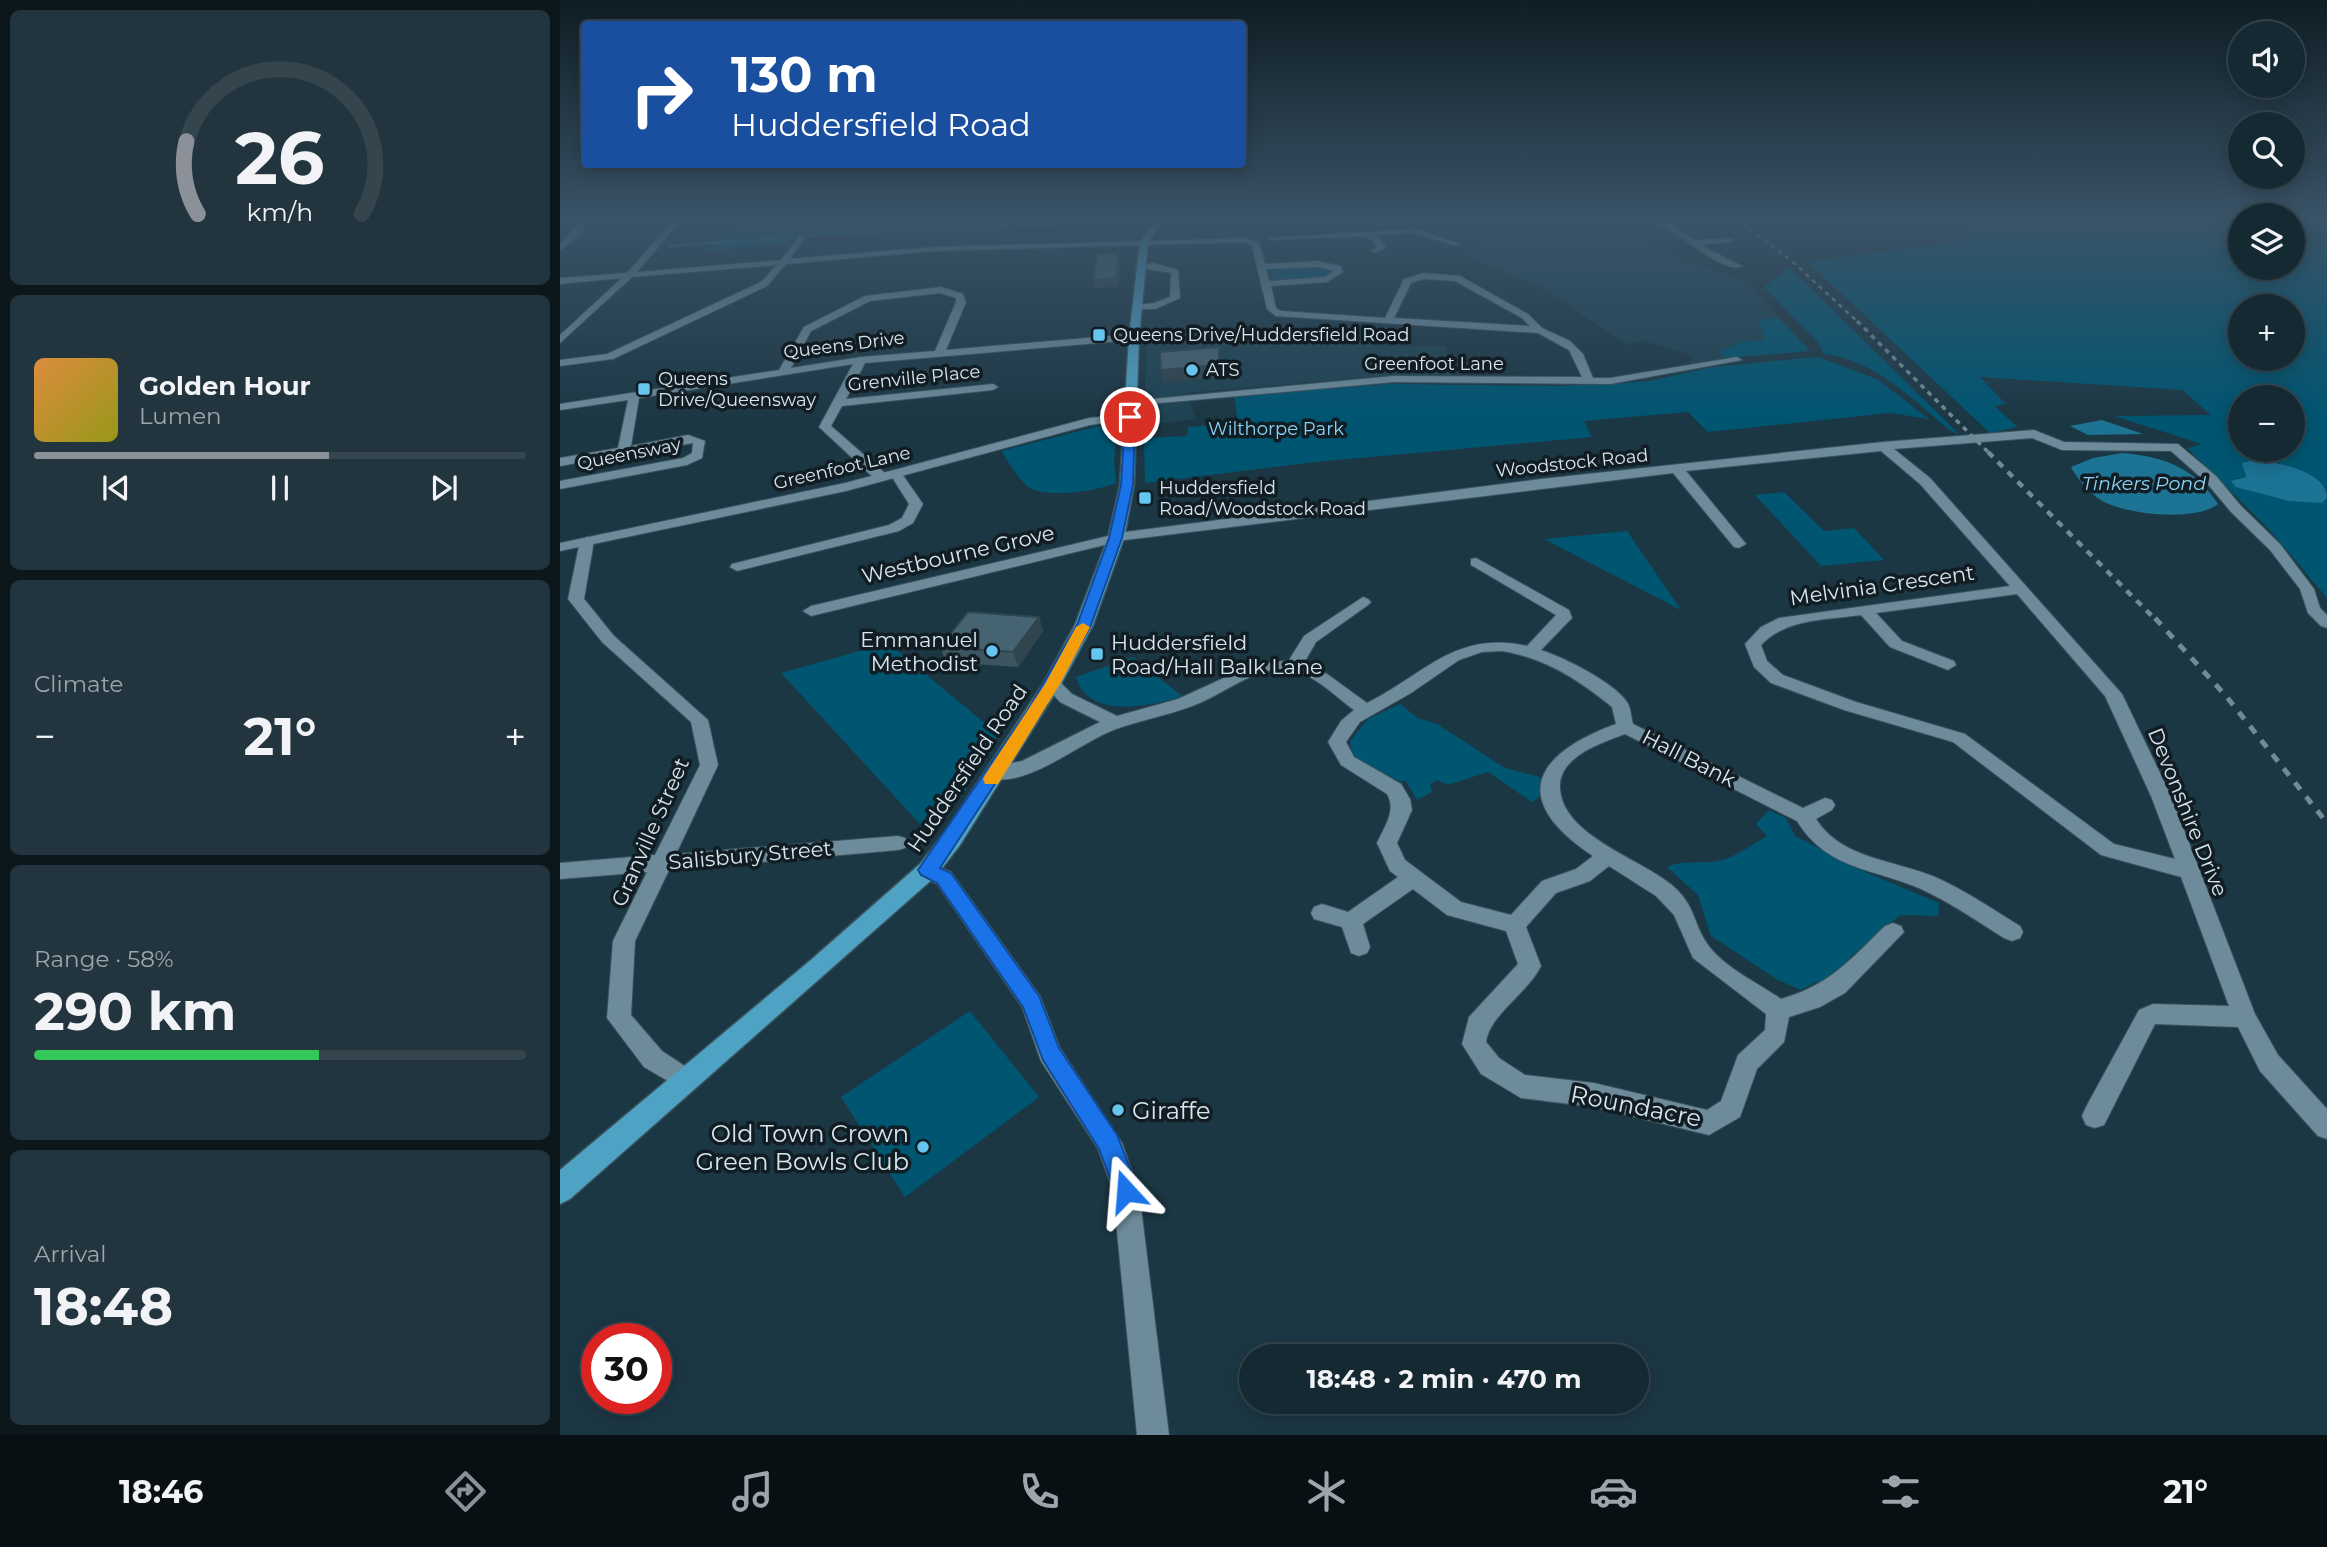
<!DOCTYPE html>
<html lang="en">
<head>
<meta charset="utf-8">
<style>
  :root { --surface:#152933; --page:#22353f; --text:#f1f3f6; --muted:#9da6ac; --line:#34454e; --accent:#8c9099 }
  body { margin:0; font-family:Montserrat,sans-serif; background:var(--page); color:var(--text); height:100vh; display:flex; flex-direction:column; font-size:26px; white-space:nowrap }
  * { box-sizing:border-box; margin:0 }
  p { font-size:23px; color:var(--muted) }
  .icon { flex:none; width:38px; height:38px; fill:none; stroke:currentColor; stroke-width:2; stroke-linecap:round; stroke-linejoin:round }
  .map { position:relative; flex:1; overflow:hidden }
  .drawer { display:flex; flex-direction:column; gap:10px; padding:10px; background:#0c171c; width:560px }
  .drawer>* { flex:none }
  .hud { position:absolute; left:21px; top:21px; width:665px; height:147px; border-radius:7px; box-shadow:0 4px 18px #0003,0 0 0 2px var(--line); background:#1a4fa0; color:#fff; overflow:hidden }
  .fabs { position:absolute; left:1668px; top:21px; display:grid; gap:14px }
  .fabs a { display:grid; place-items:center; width:77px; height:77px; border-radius:50%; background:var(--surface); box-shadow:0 4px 18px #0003,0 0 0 2px var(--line); font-size:35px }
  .speed { position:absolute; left:21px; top:1323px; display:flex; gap:14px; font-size:35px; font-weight:700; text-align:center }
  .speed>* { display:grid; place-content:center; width:91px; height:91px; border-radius:50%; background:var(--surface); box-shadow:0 4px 18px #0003,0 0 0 2px var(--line); line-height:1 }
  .speed .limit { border:10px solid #d22; background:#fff; color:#111 }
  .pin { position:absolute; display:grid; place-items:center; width:60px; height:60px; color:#fff; margin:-30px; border:4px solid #fff; border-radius:50%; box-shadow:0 2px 7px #0007 }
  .me { position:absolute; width:77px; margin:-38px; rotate:341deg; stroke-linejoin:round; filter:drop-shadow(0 0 5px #0008) }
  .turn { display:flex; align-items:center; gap:24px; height:147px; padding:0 35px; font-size:32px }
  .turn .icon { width:91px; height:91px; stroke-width:2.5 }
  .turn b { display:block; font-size:49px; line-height:60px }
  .big { font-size:52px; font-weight:700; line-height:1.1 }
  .drawer .widget { flex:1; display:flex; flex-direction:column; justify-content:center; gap:10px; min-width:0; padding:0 24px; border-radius:10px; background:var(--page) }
  .drawer .dial { align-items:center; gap:0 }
  .dial svg { height:182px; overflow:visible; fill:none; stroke:var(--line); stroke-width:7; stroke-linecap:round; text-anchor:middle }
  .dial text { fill:var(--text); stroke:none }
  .song { display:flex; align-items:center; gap:21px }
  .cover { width:84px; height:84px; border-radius:10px; background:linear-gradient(135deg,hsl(30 70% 55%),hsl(60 70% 35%)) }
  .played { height:7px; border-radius:4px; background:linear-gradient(90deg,var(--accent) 60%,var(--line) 60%) }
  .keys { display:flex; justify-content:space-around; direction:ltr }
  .heat { display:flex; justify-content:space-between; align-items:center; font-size:38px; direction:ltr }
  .charge { height:10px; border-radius:5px; background:linear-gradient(90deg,#34c759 58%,var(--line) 0) }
  .trip { position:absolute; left:679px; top:1344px; width:410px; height:70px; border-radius:35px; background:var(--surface); box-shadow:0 4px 18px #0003,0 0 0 2px var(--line); font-weight:700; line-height:70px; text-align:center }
  .dock { display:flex; height:112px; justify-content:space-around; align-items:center; background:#081014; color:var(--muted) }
  .dock .icon { width:49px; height:49px }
  .dock .selected { color:var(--accent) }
  .dock b { font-size:32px; color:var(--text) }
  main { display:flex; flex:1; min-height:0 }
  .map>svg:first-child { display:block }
</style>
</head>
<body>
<main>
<section class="drawer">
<div class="widget dial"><svg viewBox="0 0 100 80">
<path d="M14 69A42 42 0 1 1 86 69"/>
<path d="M14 69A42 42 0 0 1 9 37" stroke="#8c9099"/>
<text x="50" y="56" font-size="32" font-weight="700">26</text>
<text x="50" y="72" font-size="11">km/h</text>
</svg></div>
<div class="widget">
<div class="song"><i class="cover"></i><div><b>Golden Hour</b><p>Lumen</p></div></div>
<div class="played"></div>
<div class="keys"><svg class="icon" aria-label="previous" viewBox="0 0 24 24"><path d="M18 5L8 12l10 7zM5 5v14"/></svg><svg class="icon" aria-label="pause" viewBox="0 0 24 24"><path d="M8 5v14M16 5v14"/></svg><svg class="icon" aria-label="next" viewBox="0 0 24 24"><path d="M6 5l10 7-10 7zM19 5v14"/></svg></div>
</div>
<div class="widget"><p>Climate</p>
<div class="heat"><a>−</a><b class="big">21°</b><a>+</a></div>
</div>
<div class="widget"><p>Range · 58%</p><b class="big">290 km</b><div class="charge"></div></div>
<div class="widget"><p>Arrival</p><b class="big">18:48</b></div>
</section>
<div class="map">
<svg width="1767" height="1435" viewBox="0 0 1767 1435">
  <rect width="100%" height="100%" fill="#1c3744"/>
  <path fill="#1f4353" d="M1044,218l63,36 81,28 30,35 -19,3 7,20 -25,2 -20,10 5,6 -37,6 3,-9 -51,-15 -12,5 -93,-60 -70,-28 10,-5 -15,-7 32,-5 -18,-9 25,-6z
    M587,333h80l166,13h53l5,31 -70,-1 -194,17 9,26 -52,6z"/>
  <path fill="#005571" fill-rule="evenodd" d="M183,218h162l-2,4 7,5 224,-4 -328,13 -25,9 -77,6z
    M1411,218h269v50h52l1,-50h34v275c-19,-24 -43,-30 -72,-33l-11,11 2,7h-10l86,25 5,-5v100l-59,-70 -81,-80 15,-4 -88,-28 97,-1 -29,-25 -202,-13 26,27 -12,2 24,21 -28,6 -182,-171 152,-21zM1680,306h52v53h-52zM1680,397h52v53h-52z
    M757,265l19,7 -11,6 -50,4 -6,-14z
    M1229,267l171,168 -9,-4c-37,-30 -77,-72 -127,-77l-6,-12 -54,-55z
    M1218,317l32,34 -84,7 -6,-6 21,-10 24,-2 -7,-20z
    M1258,357l59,22 52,40 -39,-6 -182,19 -20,-20 -104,9 8,16 -277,25 -170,21 -1,-45 43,-2 1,-9 50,-4 -4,-27 157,-12 165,2 56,-2 37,-3 64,-14z
    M547,424l8,1 3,5 -4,30 2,23c-18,8 -71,16 -88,4 -10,-8 -19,-25 -27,-36z
    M1224,492l40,39 30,-3 30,32 -63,6 -66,-71z
    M1067,531l54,79 -137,-71z
    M328,643l110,91 -33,57 -19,24 -26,9 -139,-151z
    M573,657l50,40c-32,8 -94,24 -107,-20z
    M840,704l18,14 19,6 68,44 35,9 5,15 -13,10 -44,-30 -40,13 -11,-5 -7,4 2,8 -15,8 -12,-20 -4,2c-20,-11 -50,-15 -51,-41l18,-22z
    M1209,810l17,8 9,18 75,38 69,29 -1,13 -38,-1 -50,42 -3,8 -26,18 -5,-1 -15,8 -23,-10 -67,-44 -13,-41 -31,-28c18,-8 36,-2 55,-7 15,-4 31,-16 45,-24l-11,-12z
    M410,1011l69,86 -134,100 -64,-100z"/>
  <path fill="#1c7394" d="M1542,420l41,14 -55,1 -18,-9z
    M1562,453c44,4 71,14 96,51 -22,18 -95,11 -119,-5 -9,-6 -23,-22 -28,-32l22,-9z
    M1695,460c21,2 72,11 72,38l-5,5 -33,-2 -53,-14 -5,-6 15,-4 -4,-14z"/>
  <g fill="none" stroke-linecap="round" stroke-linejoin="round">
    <path stroke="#1c7394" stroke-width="2.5" d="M613,221l56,-3
      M247,236l131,-8 194,-5
      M109,246l124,-9"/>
    <g stroke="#3a535d" stroke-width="2">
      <path id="minor" d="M0,218l29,2 -8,14 -21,16v-6l20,-22h-17z
        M115,218h8l-46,54 144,-12 19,-24 4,2 -14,21 144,-12 312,-9 13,5 6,21 53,-3 22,5 3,6 -16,10 -56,4 5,22 5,3 104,7 19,-39 20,-6 36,3 68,38 14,14 28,13 13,13 10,24h17l127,-21 5,3 -132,24 -216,-2 -267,24v-4l4,-1 263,-25 188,1 -13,-27 -31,-17 -262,-17 -9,-7 -15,-63 -7,-4 -311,9 -148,13 -19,22 -154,73 -53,7v-6l47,-6 154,-72 16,-17 -145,12 -72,66v-8l62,-57 -62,6v-6l67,-5zM758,267l16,4 -9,6 -56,4 -3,-12zM864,279l31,2 67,37 8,8 -136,-8 17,-35z
        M1083,218l20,4 46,-4 -38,7 23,15 40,-2 -3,4 -31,3 42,21c-16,9 -58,-29 -73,-36 -9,-5 -18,-7 -26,-12z
        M856,229l44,15 -4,2 -41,-13 -39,2 10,12 -11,6 -4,-2 6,-5 -10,-10 -96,4 -4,-2z
        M593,263l25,7 2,28 -25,11h-20v-4l19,-2 16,-6 1,-24 -35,-6z
        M381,287l22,7 3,8 -20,48 188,-16 5,3 -5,3 -269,23 -19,36 147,-15 5,3 -5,3 -151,16 -11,20 55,48v6h-10l-57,-53 34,-63 -214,34 -8,48 57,-11 17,6 -3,17 -15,7 -127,24v-8l123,-23 9,-5 1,-10 -133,23v-8l58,-10 10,-48 -68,10v-6l219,-34 25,-43 61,-31zM380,293l16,5v4l-21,49 -74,6 -70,11 20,-37 59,-30z
        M1474,430l30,12 114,2 38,32 25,30 39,38 34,45 6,19 7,7v13l-6,-2 -13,-13 -8,-24 -30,-39 -39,-38 -25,-30 -35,-31 -109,-1 -30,-12 -138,11 36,29 192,216 49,102 84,218 23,41 49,54v30l-9,-3 -58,-65 -22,-44 -83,-3 -51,101 -9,3 -9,-3 -4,-9 4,-9 53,-97 14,-6 76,2 -48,-129 -80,-22 -148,-113 -109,-32 -73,-27 -17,-16 -9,-23 16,-17 18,-9 231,-32 -90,-102 -39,-33 -195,20 60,73 -7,4 -5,-1 -61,-74 -548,67 -314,76 -8,-5 8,-5 314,-74 416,-53 342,-37zM1457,594l88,102 46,100 24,63 -61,-15 -149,-110 -109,-32 -73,-27 -16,-14 -6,-16c26,-27 65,-25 100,-30l29,32 58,23 8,-5 -2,-4 -52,-20 -26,-28z
        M336,470l4,1 23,33 -10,19 -14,8 -162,40 -7,-4 2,-3 157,-39 13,-7 7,-14 -19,-30z
        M27,537l7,4 -10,58 30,37 94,84 10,45 -42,89 222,-18 7,2 3,5 -3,5 -7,2 -229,20 -34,71 -4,74 31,36 32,21 3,8 -3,8 -9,3 -41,-24 -37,-49 6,-77 34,-69 -87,7v-16l95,-8 45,-90 -9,-43 -89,-80 -34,-43 12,-58z
        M916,558l93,52 3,8 -3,3 -28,29c24,8 71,31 86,52 4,6 4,15 6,22l170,84 22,-10 7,2 3,5 -3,5 -16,9c25,40 79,41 119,58 30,13 57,32 85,49l3,6 -3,6 -8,3 -8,-3c-27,-17 -54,-36 -83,-49 -48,-21 -94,-19 -124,-68l-172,-87c-24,9 -67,23 -65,54 2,48 82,71 113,98 23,20 20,38 35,59 17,23 50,38 73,54 49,-14 69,-39 104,-73l8,-3 8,3 3,6 -59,61 -25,14 -31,10 -5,25 -27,27 -17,48 -31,18 -115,-28 -73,-9 -40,-24 -19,-30 7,-27 49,-53 -12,-33 -59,-16 -34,-26 -50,35 7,23 -3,6 -8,3 -8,-3 -9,-26 -28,-8 -3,-6 3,-6 8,-3 26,8 50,-35 -8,-6 -13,-28c7,-16 20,-32 10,-49l-46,-29 -13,-23 13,-21 13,-11c-18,-13 -40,-36 -63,-40 -30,-6 -62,20 -89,32 -27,12 -58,17 -86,27 -36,13 -89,60 -128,49l-2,-5 2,-5 34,-7 78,-39 -40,-20 -16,-18 2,-4h12l14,14 45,22 61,-17 72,-33 39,-6 15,-24 59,-39 5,2 3,3 -3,3 -52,37 -12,21 23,11 40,29c58,-29 89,-73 160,-57l29,-31 -85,-50v-6zM942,651c43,7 77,29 110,56l4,17c-85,31 -106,77 -23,132l-17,13 -34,12 -31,34 -50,-13 -56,-42 -8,-17 15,-33 -2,-11 -9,-15 -47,-27 -8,-15 14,-20 51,-29 48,-33 23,-8zM1049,866l47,30 18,19 19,43 73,56 -1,16 -27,25 -17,46 -14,9 -113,-27 -69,-8 -26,-17 -13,-16c4,-28 42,-49 55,-76l-15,-39 30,-34 34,-12z
        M368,862l23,10 89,124 20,52 62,95 17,48 30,244h-32l-24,-244 -15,-42 -57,-88 -19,-54 -85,-123 -16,-8 -3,-6 3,-6z"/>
    </g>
    <g stroke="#3a535d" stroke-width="2">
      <path id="tertiary" d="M0,218h8l-8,10z
        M570,414l4,1v4l-44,6 -244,66 -286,60v-8l285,-60 244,-65z"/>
    </g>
    <g stroke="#3a535d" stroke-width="3">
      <path id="trunk" d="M598,218h8l-18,24 -9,95 -5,148 -10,53 -31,87 -32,59 -101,161 -24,31 -366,323 -10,5v-34l252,-211 108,-95 24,-31 99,-149 32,-59 33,-87 12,-53 9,-148 11,-95z"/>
    </g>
    <use href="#minor" fill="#6d8b9a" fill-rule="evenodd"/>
    <use href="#tertiary" fill="#6d8b9a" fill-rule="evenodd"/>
    <use href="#trunk" fill="#4ea2c4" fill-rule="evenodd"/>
    <path stroke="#738994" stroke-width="2.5" stroke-dasharray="4.5 4.5" stroke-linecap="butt" d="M1175,218l58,44 66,61"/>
    <path stroke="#738994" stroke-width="3.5" stroke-dasharray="5 5" stroke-linecap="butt" d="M1297,321l133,133"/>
    <path stroke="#738994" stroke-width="4.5" stroke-dasharray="7 7" stroke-linecap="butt" d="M1428,452l168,168"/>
    <path stroke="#738994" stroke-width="5" stroke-dasharray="9 9" stroke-linecap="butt" d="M1595,618l71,78 101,127"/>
  </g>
  <path fill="#3c5561" d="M479,617l4,14 -25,36 -72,-5 -6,-15z"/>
  <path fill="#31454f" d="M558,253l2,8 -2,26 -24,1 -1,-8z
    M659,347l2,30 -58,5 -2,-12z
    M479,617l4,14 -25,36 -5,-15z"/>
  <path fill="#466371" stroke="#31454f" stroke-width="2" d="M558,253l-2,25 -23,2 5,-26z
    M659,347v18l-58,5 -1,-18z
    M408,612l71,5 -26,35 -73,-5z"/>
  <linearGradient id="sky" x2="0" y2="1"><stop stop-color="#0f1e25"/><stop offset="0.52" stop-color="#3a5367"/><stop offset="1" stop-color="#3a5367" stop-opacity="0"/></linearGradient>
  <rect width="1767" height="419" fill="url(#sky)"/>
  <path fill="#1a73e8" stroke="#114b97" stroke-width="2" d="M570,414l5,3 -2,68 -11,53 -31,87 -45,81 -106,162 11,5 88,123 20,52 58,87 22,56 -4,9 -9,3 -8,-3 -19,-51 -56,-89 -20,-53 -86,-124 -16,-8 -3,-5 113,-165 46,-80 32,-87 12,-53 4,-68z"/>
  <path fill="#f59e0b" d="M523,623l7,4 -30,57 -62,100h-13l-2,-5 2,-4 60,-91 31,-57z"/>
  <g fill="#65c5ee" stroke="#111d23" stroke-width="2.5">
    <rect x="532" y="328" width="14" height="14" rx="3.5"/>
    <circle cx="632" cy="370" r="7"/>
    <rect x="77" y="382" width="14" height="14" rx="3.5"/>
    <rect x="578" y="491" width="14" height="14" rx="3.5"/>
    <circle cx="432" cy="651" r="7"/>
    <rect x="530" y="647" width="14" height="14" rx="3.5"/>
    <circle cx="558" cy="1110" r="7"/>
    <circle cx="363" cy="1147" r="7"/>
  </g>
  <g text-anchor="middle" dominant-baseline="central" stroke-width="7" stroke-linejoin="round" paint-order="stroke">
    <g font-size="18" fill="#d6e6ee" stroke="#111d23" text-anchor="start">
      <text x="553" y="335">Queens Drive/Huddersfield Road</text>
      <text x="646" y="370">ATS</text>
      <text x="98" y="379">Queens<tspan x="98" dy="21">Drive/Queensway</tspan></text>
      <text x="599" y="488">Huddersfield<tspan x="599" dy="21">Road/Woodstock Road</tspan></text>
    </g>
    <g font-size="18" fill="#d6e6ee" stroke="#111d23">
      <text transform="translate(284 345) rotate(-7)">Queens Drive</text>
      <text x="874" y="364">Greenfoot Lane</text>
      <text transform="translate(354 378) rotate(-6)">Grenville Place</text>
      <text transform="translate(69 454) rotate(-11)">Queensway</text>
      <text transform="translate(1012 463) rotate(-6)">Woodstock Road</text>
      <text transform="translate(282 468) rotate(-13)">Greenfoot Lane</text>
    </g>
    <g font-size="18" fill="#89d4f6" stroke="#111d23">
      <text x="716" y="429">Wilthorpe Park</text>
    </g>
    <g font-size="19" font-style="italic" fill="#89d3f5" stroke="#111d23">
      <text x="1584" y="483">Tinkers Pond</text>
    </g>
    <g font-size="21" fill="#d6e6ee" stroke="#111d23">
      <text transform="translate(398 554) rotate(-13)">Westbourne Grove</text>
      <text transform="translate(1322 585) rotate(-8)">Melvinia Crescent</text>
      <text transform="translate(1129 758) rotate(27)">Hall Bank</text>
      <text transform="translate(407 768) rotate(-56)">Huddersfield Road</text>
      <text transform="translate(1628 812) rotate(68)">Devonshire Drive</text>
      <text transform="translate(90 832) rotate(-66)">Granville Street</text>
      <text transform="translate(190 855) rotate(-5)">Salisbury Street</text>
    </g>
    <g font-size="21" fill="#d6e6ee" stroke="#111d23" text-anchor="end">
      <text x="418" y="639">Emmanuel<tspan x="418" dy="24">Methodist</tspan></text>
      <text x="551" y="642" text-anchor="start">Huddersfield<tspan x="551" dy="24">Road/Hall Balk Lane</tspan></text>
    </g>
    <g font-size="24" fill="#d6e6ee" stroke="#111d23">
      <text transform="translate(1076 1106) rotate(11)">Roundacre</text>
    </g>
    <g font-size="24" fill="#d6e6ee" stroke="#111d23" text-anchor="start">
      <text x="572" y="1110">Giraffe</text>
      <text x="349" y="1133" text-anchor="end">Old Town Crown<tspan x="349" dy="28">Green Bowls Club</tspan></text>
    </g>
  </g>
</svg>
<div class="fabs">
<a><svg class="icon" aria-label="sound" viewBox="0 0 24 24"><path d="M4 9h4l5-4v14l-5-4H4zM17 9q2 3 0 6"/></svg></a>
<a><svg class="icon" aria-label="search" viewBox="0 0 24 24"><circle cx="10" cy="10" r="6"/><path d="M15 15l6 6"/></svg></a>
<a><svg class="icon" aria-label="layers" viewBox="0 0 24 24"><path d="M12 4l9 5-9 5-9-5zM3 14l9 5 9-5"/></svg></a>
<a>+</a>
<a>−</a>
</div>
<div class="speed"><div class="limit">30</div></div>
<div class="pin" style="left:570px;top:417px;background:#d93025"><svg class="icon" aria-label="arrive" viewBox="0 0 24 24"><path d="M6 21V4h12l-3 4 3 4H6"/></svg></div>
<svg class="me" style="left:566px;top:1191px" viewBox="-20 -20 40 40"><path d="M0-17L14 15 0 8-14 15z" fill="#1a73e8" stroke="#fff" stroke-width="4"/></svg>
<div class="trip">18:48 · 2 min · 470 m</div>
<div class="hud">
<div class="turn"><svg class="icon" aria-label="right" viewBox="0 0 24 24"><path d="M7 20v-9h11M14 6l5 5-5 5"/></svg><div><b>130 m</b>Huddersfield Road</div></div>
</div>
</div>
</main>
<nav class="dock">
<b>18:46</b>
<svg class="icon selected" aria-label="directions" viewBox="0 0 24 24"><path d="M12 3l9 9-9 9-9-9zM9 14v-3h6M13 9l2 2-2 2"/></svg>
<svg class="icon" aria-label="music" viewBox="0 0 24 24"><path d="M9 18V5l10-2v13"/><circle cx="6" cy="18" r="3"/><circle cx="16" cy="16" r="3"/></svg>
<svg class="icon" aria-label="phone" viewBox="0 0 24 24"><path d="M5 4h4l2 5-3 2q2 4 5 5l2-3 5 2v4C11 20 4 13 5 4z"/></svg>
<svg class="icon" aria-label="climate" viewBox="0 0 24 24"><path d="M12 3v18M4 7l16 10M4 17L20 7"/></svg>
<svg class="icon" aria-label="car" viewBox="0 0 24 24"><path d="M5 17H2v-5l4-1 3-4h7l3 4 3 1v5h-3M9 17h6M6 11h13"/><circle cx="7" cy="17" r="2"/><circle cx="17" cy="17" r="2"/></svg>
<svg class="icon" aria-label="filters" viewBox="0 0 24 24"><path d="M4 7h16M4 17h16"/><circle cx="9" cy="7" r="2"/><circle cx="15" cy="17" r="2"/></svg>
<b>21°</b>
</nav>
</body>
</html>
